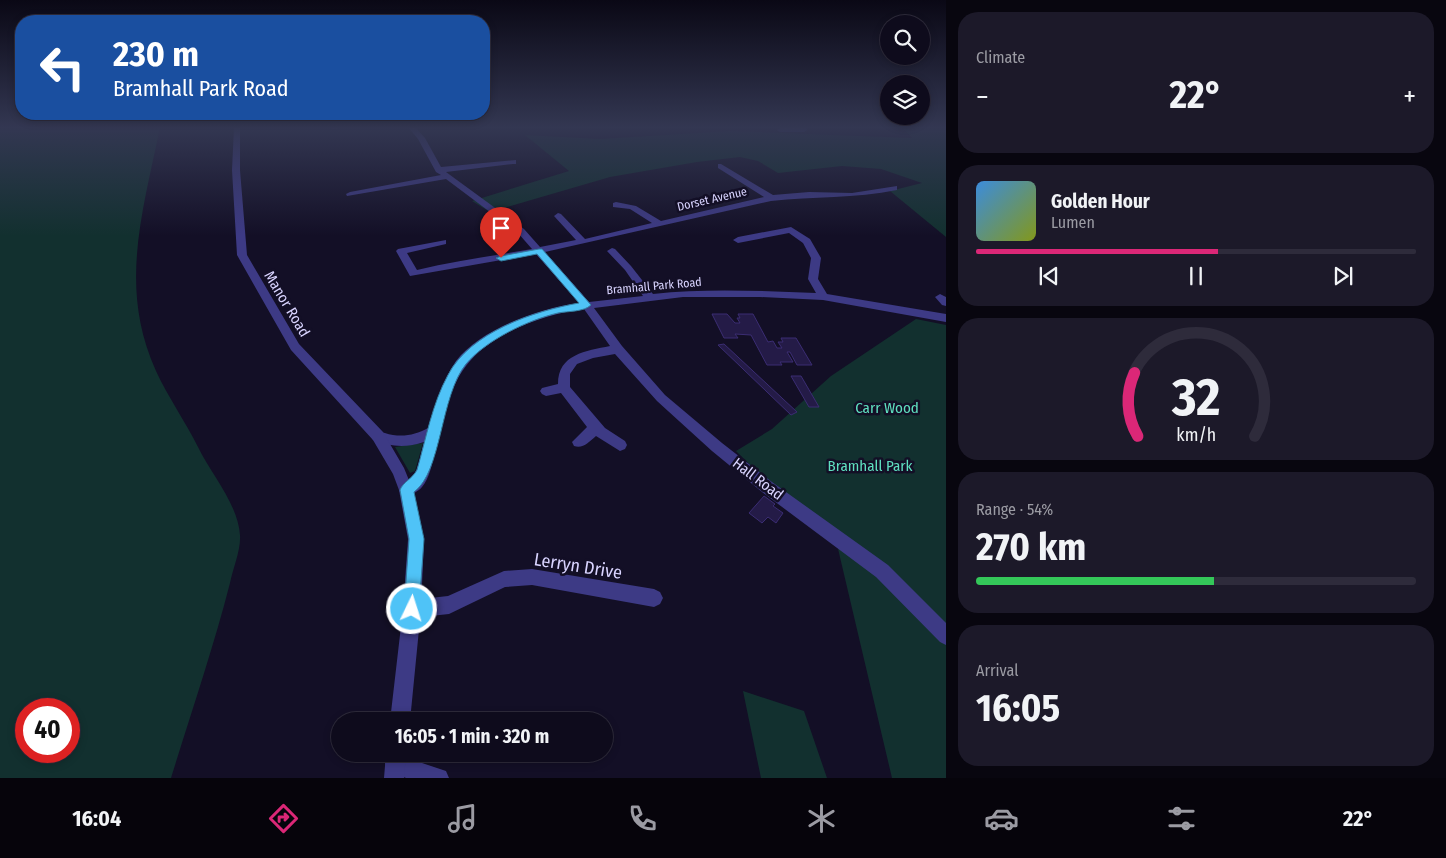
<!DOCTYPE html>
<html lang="en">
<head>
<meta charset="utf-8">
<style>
  :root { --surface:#0e0b1c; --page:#1c1929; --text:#f1f3f6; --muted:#9b9ba3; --line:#2e2b3b; --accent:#db2777 }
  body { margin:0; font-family:"Fira Sans Condensed",sans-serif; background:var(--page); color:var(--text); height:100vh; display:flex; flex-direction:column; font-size:19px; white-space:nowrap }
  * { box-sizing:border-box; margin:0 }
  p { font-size:16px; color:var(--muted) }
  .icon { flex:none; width:28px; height:28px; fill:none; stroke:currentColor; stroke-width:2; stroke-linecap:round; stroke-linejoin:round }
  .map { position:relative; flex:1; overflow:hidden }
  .panel { display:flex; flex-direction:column; gap:12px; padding:12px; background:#08060f; width:500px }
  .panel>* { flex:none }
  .guide { position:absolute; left:15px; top:15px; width:475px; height:105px; border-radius:20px; box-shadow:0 2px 8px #0003,0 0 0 1px var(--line); background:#1a4fa0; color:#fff; overflow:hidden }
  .controls { position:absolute; left:880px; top:15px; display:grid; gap:10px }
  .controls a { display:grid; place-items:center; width:50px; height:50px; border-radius:50%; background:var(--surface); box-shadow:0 2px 8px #0003,0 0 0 1px var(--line); font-size:25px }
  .speed { position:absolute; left:15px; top:698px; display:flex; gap:10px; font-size:25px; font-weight:700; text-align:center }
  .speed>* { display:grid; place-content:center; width:65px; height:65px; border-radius:50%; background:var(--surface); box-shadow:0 2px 8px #0003,0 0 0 1px var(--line); line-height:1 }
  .speed .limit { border:8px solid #d22; background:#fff; color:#111 }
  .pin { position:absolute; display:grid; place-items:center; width:42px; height:42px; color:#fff; margin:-51px -21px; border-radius:50% 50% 50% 0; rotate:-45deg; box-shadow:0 0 5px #0007 }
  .pin .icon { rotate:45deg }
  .me { position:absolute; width:55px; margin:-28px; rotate:4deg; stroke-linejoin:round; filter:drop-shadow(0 0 4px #0008) }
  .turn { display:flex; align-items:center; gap:18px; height:105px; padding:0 15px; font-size:22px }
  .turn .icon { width:65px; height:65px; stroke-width:2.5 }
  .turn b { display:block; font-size:35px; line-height:42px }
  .big { font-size:38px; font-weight:700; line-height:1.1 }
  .panel .widget { flex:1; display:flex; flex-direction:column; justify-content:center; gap:8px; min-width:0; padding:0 18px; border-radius:20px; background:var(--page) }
  .panel .dial { align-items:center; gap:0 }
  .dial svg { height:130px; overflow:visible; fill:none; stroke:var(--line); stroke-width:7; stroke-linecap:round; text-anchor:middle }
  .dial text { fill:var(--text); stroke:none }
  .song { display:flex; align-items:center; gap:15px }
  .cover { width:60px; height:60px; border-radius:8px; background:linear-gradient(135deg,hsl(210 70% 55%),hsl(70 70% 35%)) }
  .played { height:5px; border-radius:2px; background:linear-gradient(90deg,var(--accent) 55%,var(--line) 55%) }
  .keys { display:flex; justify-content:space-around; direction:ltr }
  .heat { display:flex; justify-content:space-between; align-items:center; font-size:28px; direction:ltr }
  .charge { height:8px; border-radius:4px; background:linear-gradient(90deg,#34c759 54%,var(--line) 0) }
  .trip { position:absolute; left:331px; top:712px; width:282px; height:50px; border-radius:25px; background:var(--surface); box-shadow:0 2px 8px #0003,0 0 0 1px var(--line); font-weight:700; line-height:50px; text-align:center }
  .menu { display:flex; height:80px; justify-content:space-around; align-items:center; background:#06040b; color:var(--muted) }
  .menu .icon { width:35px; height:35px }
  .menu .on { color:var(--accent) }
  .menu b { font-size:22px; color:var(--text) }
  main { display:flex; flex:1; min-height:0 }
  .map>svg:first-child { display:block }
</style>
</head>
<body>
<main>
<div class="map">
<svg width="946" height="778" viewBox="0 0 946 778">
  <rect width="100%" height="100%" fill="#130f26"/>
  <path fill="#12302f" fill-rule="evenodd" d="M0,127h160c-17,85 -42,160 -4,244 12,26 29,50 42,76 13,27 40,57 42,88 1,15 -7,33 -10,48 -17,66 -39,130 -59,195h-171zM26,709h43v42h-43z
    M902,127h44v110l-56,-46 32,-8 -41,-14 -39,-3 -64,7 -20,-12 -18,-4 -43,5 -87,15 -120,35 -18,-11 97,-30 -44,-36 75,4 130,-8 182,7z
    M916,319l30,6v453h-54l-57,-242 -72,-58 -27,-27 36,-22 59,-53z
    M423,443l-8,28 -5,2 -15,-26z
    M743,691l61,20 23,67h-66z"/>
  <path fill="#241b47" stroke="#3b2d73" d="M712,314h15l8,9h5l-3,-5h3l-2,-4h15l15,28 5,-1 4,7h5l-4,-6h5l-2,-4h15l16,27h-15l-7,-13h-3l6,10h-13l2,3h-15l-16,-30 -16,-1 3,4h-14z
    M724,344l73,68 -6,3 -73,-70z
    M791,376h10l18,31h-10z
    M764,496l11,8 -2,2 10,7 -7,10 -8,-6 -6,6 -13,-10z"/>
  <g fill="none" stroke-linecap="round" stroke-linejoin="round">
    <path fill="#3d3a85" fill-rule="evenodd" d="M332,127h16l-15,2z
      M408,127h7l10,11 16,29 75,-7v4h-3l-67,8 78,57 16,18 36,-7 -22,-24 4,-3 3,1 24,25 67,-16 -22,-14 -17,-2v-4l3,-1 20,4 25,15 103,-24 -46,-29v-4h3l52,31 36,-3 43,1 45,-7v4c-42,9 -84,6 -126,11l-226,51 44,50 54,-6 -18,-26 -18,-19 5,-3 3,1 16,17 22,28c54,-6 108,-3 163,-1l-8,-14 3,-21 -8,-15 -14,-10 -51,10 -5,-3 5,-3 53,-10 19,12 11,19 -3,21 9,15 119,20v8l-123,-22 -63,-3h-77l-89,11 28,38 43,49 57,48 50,39 116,83 58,58v22l-6,-3 -64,-65 -114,-85 -50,-41 -55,-50 -42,-47 -22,4 -16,6 -7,10v13l35,41 20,13 2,4 -2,4 -5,2 -24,-15c-7,6 -13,13 -22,10l-2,-4 15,-15 -26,-34 -15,3 -4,-2 -2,-3 2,-3 16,-4c0,-30 28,-33 52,-38l-26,-37c-39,5 -94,24 -118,57 -19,24 -24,60 -32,89 -2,10 -5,24 -12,32 -3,4 -11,8 -16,9l-5,-1 -2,-5c3,-7 10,-8 14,-13 6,-10 8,-24 11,-35 -18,6 -33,5 -51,-2l-2,-4 2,-4c7,-2 13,2 20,3 13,2 24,-1 35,-7 7,-23 14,-47 28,-67 24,-32 84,-53 123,-58l-43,-49 -126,22 -14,-25 2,-2 48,-9v4l-39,9 10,17c37,-9 76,-14 115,-21l-14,-16 -72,-54 -99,17 -1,-2 4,-2 91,-17 -5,-3 -18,-33z
      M798,127h8l1,3 -3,2h-24l-3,-2 3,-2z
      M940,294l6,3v9l-4,-1 -7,-8z
      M532,569l122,20 6,3 3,6 -3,6 -6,3 -122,-22 -27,2 -56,27 -37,4 -6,-3 -3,-6 3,-6 6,-3 36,-4 56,-25z
      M395,754l51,17 3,7h-43l-18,-7 -3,-7 3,-7z"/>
    <path fill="#3d3a85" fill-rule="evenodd" d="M234,127h6v43l7,85 52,89 84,88 21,36 9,22 11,49 -3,70 -11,112h-20l13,-112 5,-70 -9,-49 -6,-16 -20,-34 -82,-90 -54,-95 -5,-85z
      M386,754h20l-2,24h-20z"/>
  </g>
  <linearGradient id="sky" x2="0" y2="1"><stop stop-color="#0a0815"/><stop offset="0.54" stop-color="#333752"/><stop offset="1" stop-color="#333752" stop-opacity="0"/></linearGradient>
  <rect width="946" height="236" fill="url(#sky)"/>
  <path fill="#4fc3f7" stroke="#337fa1" d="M539,249h3l49,56c-7,7 -23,6 -33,8 -30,7 -72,27 -92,51 -26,32 -24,108 -52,128l10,47 -5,70 -2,5 -5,3 -6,-3 -2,-5 5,-70 -9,-49c3,-8 12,-11 17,-20 9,-31 15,-66 31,-95 22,-43 86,-64 131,-72l-42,-49 -36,7 -5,-3 5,-2z"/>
  <g text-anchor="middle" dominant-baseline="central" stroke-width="5" stroke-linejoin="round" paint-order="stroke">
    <g font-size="12" fill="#d9d4ff" stroke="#130f26">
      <text transform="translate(712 199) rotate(-13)">Dorset Avenue</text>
      <text transform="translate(654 286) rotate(-5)">Bramhall Park Road</text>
    </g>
    <g font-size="15" fill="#d9d4ff" stroke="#130f26">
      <text transform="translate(287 304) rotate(59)">Manor Road</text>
      <text transform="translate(758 479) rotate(37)">Hall Road</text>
    </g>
    <g font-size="15" fill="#5fe0c0" stroke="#130f26">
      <text x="887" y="408">Carr Wood</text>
      <text x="870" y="466">Bramhall Park</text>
    </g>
    <g font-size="18" fill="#d9d4ff" stroke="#130f26">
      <text transform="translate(578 566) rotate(9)">Lerryn Drive</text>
    </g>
  </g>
</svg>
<div class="controls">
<a><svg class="icon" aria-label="search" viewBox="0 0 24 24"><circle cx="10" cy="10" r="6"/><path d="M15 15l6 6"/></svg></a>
<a><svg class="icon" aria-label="layers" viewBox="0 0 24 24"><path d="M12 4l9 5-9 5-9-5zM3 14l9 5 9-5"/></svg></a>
</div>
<div class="speed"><div class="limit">40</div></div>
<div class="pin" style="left:501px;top:258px;background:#d93025"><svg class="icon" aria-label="arrive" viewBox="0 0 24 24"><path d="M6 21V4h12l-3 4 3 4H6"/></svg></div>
<svg class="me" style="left:412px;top:609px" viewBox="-20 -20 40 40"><circle r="17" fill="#4fc3f7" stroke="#fff" stroke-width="3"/><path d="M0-11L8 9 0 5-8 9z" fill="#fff"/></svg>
<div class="trip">16:05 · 1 min · 320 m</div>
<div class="guide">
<div class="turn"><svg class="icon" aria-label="left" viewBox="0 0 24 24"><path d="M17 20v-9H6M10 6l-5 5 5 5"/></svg><div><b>230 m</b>Bramhall Park Road</div></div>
</div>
</div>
<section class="panel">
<div class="widget"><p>Climate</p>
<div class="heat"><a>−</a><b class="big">22°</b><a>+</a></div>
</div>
<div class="widget">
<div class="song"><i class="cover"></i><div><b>Golden Hour</b><p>Lumen</p></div></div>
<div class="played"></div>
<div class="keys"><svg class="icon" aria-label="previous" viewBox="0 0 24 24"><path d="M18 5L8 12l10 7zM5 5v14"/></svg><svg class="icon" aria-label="pause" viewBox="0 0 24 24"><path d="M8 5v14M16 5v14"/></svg><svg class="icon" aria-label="next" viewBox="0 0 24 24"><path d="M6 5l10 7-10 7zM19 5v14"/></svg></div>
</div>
<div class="widget dial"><svg viewBox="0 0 100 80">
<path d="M14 69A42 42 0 1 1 86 69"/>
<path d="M14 69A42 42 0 0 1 12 30" stroke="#db2777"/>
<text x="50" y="56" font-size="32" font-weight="700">32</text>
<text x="50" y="72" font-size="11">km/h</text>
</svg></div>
<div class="widget"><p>Range · 54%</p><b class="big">270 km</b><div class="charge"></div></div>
<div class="widget"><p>Arrival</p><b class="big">16:05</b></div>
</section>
</main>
<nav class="menu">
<b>16:04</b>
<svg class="icon on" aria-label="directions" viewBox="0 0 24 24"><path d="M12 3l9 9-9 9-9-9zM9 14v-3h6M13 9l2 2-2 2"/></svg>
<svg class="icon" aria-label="music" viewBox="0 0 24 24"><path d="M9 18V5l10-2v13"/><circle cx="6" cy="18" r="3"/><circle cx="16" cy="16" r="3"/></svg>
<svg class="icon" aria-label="phone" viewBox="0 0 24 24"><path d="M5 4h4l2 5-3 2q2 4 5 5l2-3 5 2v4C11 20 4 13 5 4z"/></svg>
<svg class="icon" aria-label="climate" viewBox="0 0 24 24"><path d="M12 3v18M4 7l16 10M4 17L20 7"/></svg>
<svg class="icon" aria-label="car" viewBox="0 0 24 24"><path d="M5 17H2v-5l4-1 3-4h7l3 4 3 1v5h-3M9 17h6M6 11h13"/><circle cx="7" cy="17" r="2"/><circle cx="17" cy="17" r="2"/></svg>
<svg class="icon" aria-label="filters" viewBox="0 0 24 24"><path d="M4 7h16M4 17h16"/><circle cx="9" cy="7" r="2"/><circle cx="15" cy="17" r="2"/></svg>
<b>22°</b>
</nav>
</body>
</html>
